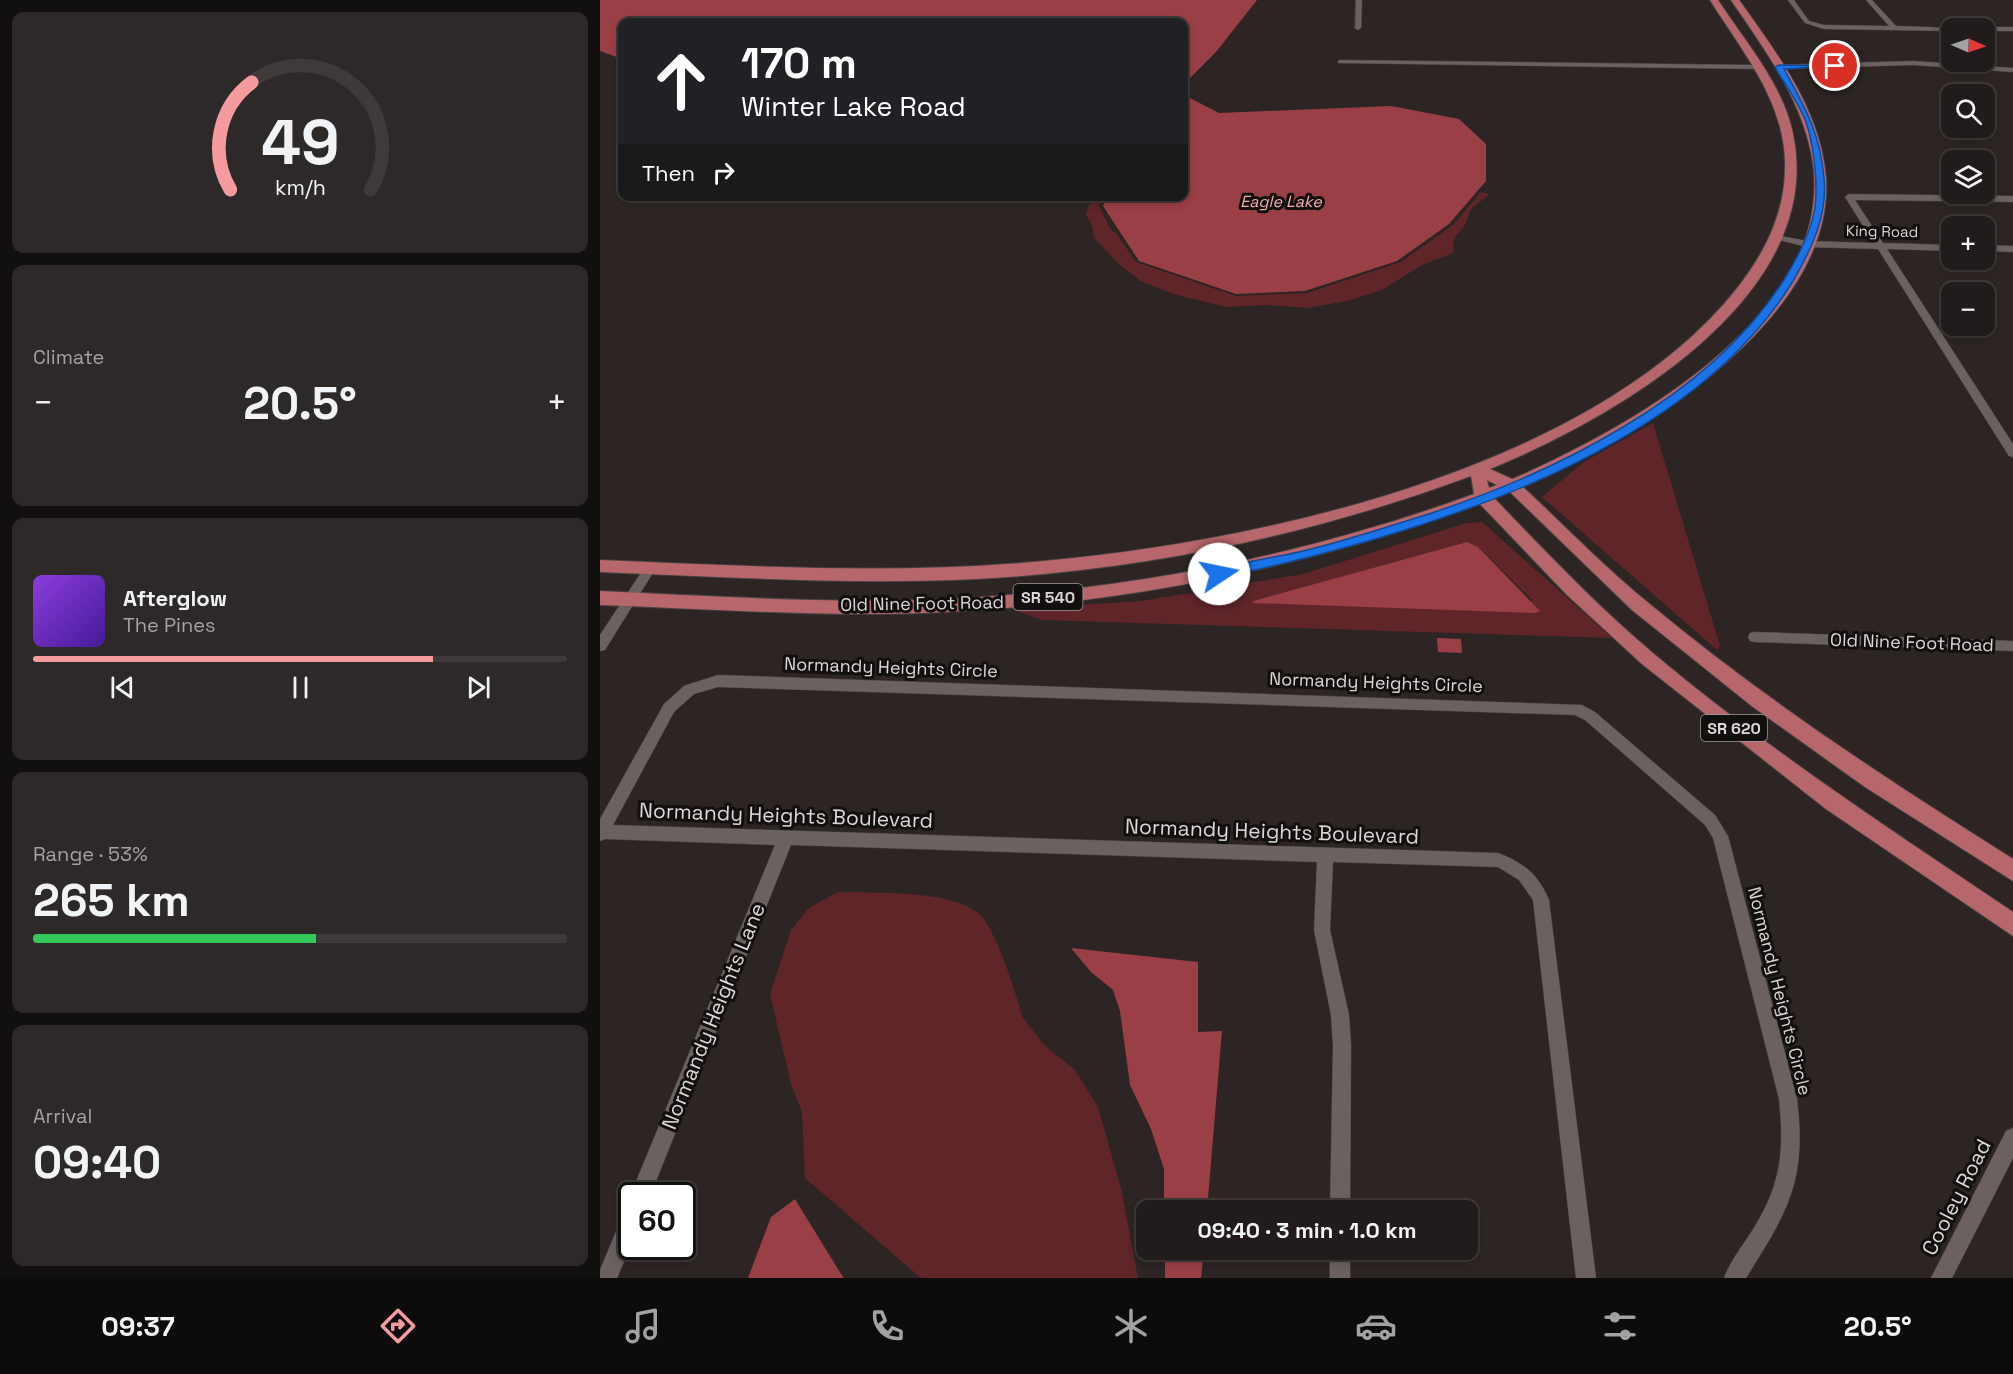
<!DOCTYPE html>
<html lang="en">
<head>
<meta charset="utf-8">
<style>
  :root { --surface:#211c1b; --page:#2d2928; --text:#f1f3f6; --muted:#a2a1a3; --line:#3e3a3a; --accent:#f59b9d }
  body { margin:0; font-family:"Space Grotesk",sans-serif; background:var(--page); color:var(--text); height:100vh; display:flex; flex-direction:column; font-size:22px; white-space:nowrap }
  * { box-sizing:border-box; margin:0 }
  p { font-size:20px; color:var(--muted) }
  .icon { flex:none; width:33px; height:33px; fill:none; stroke:currentColor; stroke-width:2; stroke-linecap:round; stroke-linejoin:round }
  .map { position:relative; flex:1; overflow:hidden }
  .drawer { display:flex; flex-direction:column; gap:12px; padding:12px; background:#120f0f; width:600px }
  .drawer>* { flex:none }
  .guide { position:absolute; left:18px; top:18px; width:570px; height:183px; border-radius:12px; box-shadow:0 3px 9px #0003,0 0 0 2px var(--line); background:#202124; color:#fff; overflow:hidden }
  .needle { width:39px; rotate:92deg }
  .controls { position:absolute; left:1341px; top:18px; display:grid; gap:12px }
  .controls a { display:grid; place-items:center; width:54px; height:54px; border-radius:12px; background:var(--surface); box-shadow:0 3px 9px #0003,0 0 0 2px var(--line); font-size:30px }
  .speed { position:absolute; left:18px; top:1182px; display:flex; gap:12px; font-size:30px; font-weight:700; text-align:center }
  .speed>* { display:grid; place-content:center; width:78px; height:78px; border-radius:50%; background:var(--surface); box-shadow:0 3px 9px #0003,0 0 0 2px var(--line); line-height:1 }
  .speed .limit { border:3px solid #111; border-radius:9px; background:#fff; color:#111 }
  .pin { position:absolute; display:grid; place-items:center; width:51px; height:51px; color:#fff; margin:-26px; border:3px solid #fff; border-radius:50%; box-shadow:0 2px 6px #0007 }
  .me { position:absolute; width:66px; margin:-33px; rotate:79deg; stroke-linejoin:round; filter:drop-shadow(0 0 4px #0008) }
  .turn { display:flex; align-items:center; gap:21px; height:126px; padding:0 24px; font-size:27px }
  .turn .icon { width:78px; height:78px; stroke-width:2.5 }
  .turn b { display:block; font-size:42px; line-height:51px }
  .then { display:flex; align-items:center; height:57px; padding:0 24px; background:#0003; gap:12px; font-size:22px }
  .big { font-size:45px; font-weight:700; line-height:1.1 }
  .drawer .widget { flex:1; display:flex; flex-direction:column; justify-content:center; gap:9px; min-width:0; padding:0 21px; border-radius:12px; background:var(--page) }
  .drawer .dial { align-items:center; gap:0 }
  .dial svg { height:156px; overflow:visible; fill:none; stroke:var(--line); stroke-width:7; stroke-linecap:round; text-anchor:middle }
  .dial text { fill:var(--text); stroke:none }
  .song { display:flex; align-items:center; gap:18px }
  .cover { width:72px; height:72px; border-radius:9px; background:linear-gradient(135deg,hsl(270 70% 55%),hsl(260 70% 35%)) }
  .played { height:6px; border-radius:3px; background:linear-gradient(90deg,var(--accent) 75%,var(--line) 75%) }
  .keys { display:flex; justify-content:space-around; direction:ltr }
  .heat { display:flex; justify-content:space-between; align-items:center; font-size:33px; direction:ltr }
  .charge { height:9px; border-radius:4px; background:linear-gradient(90deg,#34c759 53%,var(--line) 0) }
  .trip { position:absolute; left:536px; top:1200px; width:342px; height:60px; border-radius:12px; background:var(--surface); box-shadow:0 3px 9px #0003,0 0 0 2px var(--line); font-weight:700; line-height:60px; text-align:center }
  .menu { display:flex; height:96px; justify-content:space-around; align-items:center; background:#0d0b0b; color:var(--muted) }
  .menu .icon { width:42px; height:42px }
  .menu .on { color:var(--accent) }
  .menu b { font-size:27px; color:var(--text) }
  main { display:flex; flex:1; min-height:0 }
  .map>svg:first-child { display:block }
</style>
</head>
<body>
<main>
<section class="drawer">
<div class="widget dial"><svg viewBox="0 0 100 80">
<path d="M14 69A42 42 0 1 1 86 69"/>
<path d="M14 69A42 42 0 0 1 25 14" stroke="#f59b9d"/>
<text x="50" y="56" font-size="32" font-weight="700">49</text>
<text x="50" y="72" font-size="11">km/h</text>
</svg></div>
<div class="widget"><p>Climate</p>
<div class="heat"><a>−</a><b class="big">20.5°</b><a>+</a></div>
</div>
<div class="widget">
<div class="song"><i class="cover"></i><div><b>Afterglow</b><p>The Pines</p></div></div>
<div class="played"></div>
<div class="keys"><svg class="icon" aria-label="previous" viewBox="0 0 24 24"><path d="M18 5L8 12l10 7zM5 5v14"/></svg><svg class="icon" aria-label="pause" viewBox="0 0 24 24"><path d="M8 5v14M16 5v14"/></svg><svg class="icon" aria-label="next" viewBox="0 0 24 24"><path d="M6 5l10 7-10 7zM19 5v14"/></svg></div>
</div>
<div class="widget"><p>Range · 53%</p><b class="big">265 km</b><div class="charge"></div></div>
<div class="widget"><p>Arrival</p><b class="big">09:40</b></div>
</section>
<div class="map">
<svg width="1413" height="1278" viewBox="0 0 1413 1278">
  <rect width="100%" height="100%" fill="#2c2524"/>
  <path fill="#5f2529" fill-rule="evenodd" d="M881,192l9,2 -19,15 -7,18 -10,11 -1,15 -31,12 -40,25 -31,10 -43,8 -43,-3 -39,2 -53,-13 -32,-13 -21,-16 -26,-27 -2,-13 -6,-10 5,-18h11l-3,9 12,24 5,3 20,29 100,34 71,-3 94,-31 52,-37z
    M1053,423l67,223 -3,4 -175,-153 42,-35z
    M882,522l130,116 -570,-18 -29,-11 128,-8 162,-27 164,-51zM867,542l11,5 55,54h-280z
    M238,892c37,1 109,-2 139,20 18,13 39,81 45,104l22,29 31,25 23,37 23,81 17,90h-217l-116,-100 -3,-66 -11,-28 -21,-90 21,-64 18,-22z"/>
  <path fill="#993f45" d="M0,0h657l-41,52 -29,29 3,17 29,15 172,-7 68,13 27,25v37l-37,43 -52,37 -92,30 -69,3 -97,-33 -36,-55 3,-9 78,-1v-174h-562v37l-22,-8z
    M867,542l11,5 62,64 -5,2 -282,-10v-2z
    M837,638l24,1 1,14 -24,-1z
    M471,948l127,14v70l24,-1 -15,179h-43v-41l-13,-40 -21,-44 -10,-74 -7,-21 -22,-18z
    M195,1199l46,75 3,4h-96l23,-61z
    M565,1250h39l-3,28h-36z"/>
  <g fill="none" stroke-linecap="round" stroke-linejoin="round">
    <g stroke="#494242" stroke-width="1">
      <path id="minor" d="M756,0h6l-1,28 -3,2 -3,-2z
        M1188,0h6l15,21 15,4 65,1 -23,-26h6l24,26 59,2h-3v3l-128,-2 -19,-6z
        M1384,27h29v4h-29v-3h-3z
        M740,60l416,5 4,2 -4,2 -418,-6v-2z
        M1313,61l100,7v4l-100,-7 -134,4 -4,-2 4,-2z
        M1249,194l164,2v6l-158,-2 28,43 69,2v6l-65,-2 126,195v13l-4,-1 -131,-207 -71,-2 -36,-9 5,-3 31,6 67,2 -29,-46z
        M1384,245l29,1v6l-29,-1z
        M50,563l6,5 -2,3 -49,79 -5,1v-16l46,-70z
        M1155,632l258,9v10l-258,-9 -5,-1 -2,-4 2,-4z
        M118,675l864,30 13,7 120,103 13,21 69,263c10,82 -9,112 -51,179h-22c7,-19 21,-35 31,-52 27,-44 29,-78 24,-127l-66,-261 -8,-13 -120,-105 -10,-5 -857,-28 -24,7 -20,18 -61,113 885,28c26,10 40,21 51,47l47,378h-20l-43,-378 -14,-20 -21,-13 -165,-5 -3,68 19,85 2,30 -1,165h-20l3,-165 -2,-30 -17,-85 3,-68 -526,-17 -141,351h-18v3l-2,-3 145,-351 -170,-6 -5,2v-22l64,-115 20,-18z
        M1413,1128v30l-61,120h-21l75,-147z
        M32,1207v36l-15,35h-17v-8l25,-60z
        M730,1250h20v28h-20z"/>
    </g>
    <g stroke="#494242" stroke-width="2">
      <path id="major" d="M1110,0h8c27,42 65,84 75,134 34,163 -179,284 -303,335l22,10 3,-1c118,-52 329,-169 296,-326 -12,-57 -48,-105 -80,-152h8c38,53 82,111 87,178 9,142 -191,261 -303,309 41,38 80,79 123,114 115,96 240,178 367,258v22l-148,-94 -112,-80 -121,-97 -122,-118 -16,6c52,54 103,108 160,156 113,95 237,176 359,258v24l-187,-127 -184,-145 -75,-69 -87,-91c-172,63 -352,99 -535,108 -115,6 -230,-3 -345,-7v-14c114,5 229,13 344,8 182,-8 360,-43 530,-105l-3,-18c-159,59 -326,94 -495,103 -126,6 -251,-2 -376,-7v-12c148,6 296,15 444,1 212,-19 513,-86 666,-242 41,-42 76,-94 75,-154 0,-64 -43,-114 -75,-165zM887,480l10,5 -8,3z"/>
    </g>
    <use href="#minor" fill="#6a6160" fill-rule="evenodd"/>
    <use href="#major" fill="#b7676b" fill-rule="evenodd"/>
  </g>
  <path fill="#1a73e8" stroke="#114b97" stroke-width="1.5" d="M1179,65l60,1 -55,3c21,39 36,63 40,109 4,37 -13,72 -31,103 -109,178 -382,256 -574,297l-5,-1v-7c28,-8 57,-12 85,-18 39,-9 79,-22 117,-34 131,-41 294,-119 369,-240 13,-21 26,-46 30,-70 3,-24 -1,-63 -9,-86 -7,-19 -21,-37 -31,-55z"/>
  <g text-anchor="middle" dominant-baseline="central" stroke-width="6" stroke-linejoin="round" paint-order="stroke">
    <g font-size="15" fill="#dcd7d7" stroke="#120f0f">
      <text transform="translate(1282 231) rotate(1)">King Road</text>
    </g>
    <g font-size="16" font-style="italic" fill="#f9acad" stroke="#120f0f">
      <text x="681" y="201">Eagle Lake</text>
    </g>
    <g fill="#120f0f" stroke="#9f9b9b" stroke-width="1.5">
      <rect x="413.5" y="584" width="69" height="26" rx="4.5"/>
      <rect x="1101" y="715" width="66" height="26" rx="4.5"/>
    </g>
    <g font-size="16" font-weight="bold" fill="#dcd7d7">
      <text x="448" y="597">SR 540</text>
      <text x="1134" y="728">SR 620</text>
    </g>
    <g font-size="18" fill="#dcd7d7" stroke="#120f0f">
      <text transform="translate(322 603) rotate(-1)">Old Nine Foot Road</text>
      <text transform="translate(1312 642) rotate(2)">Old Nine Foot Road</text>
      <text transform="translate(291 667) rotate(2)">Normandy Heights Circle</text>
      <text transform="translate(776 682) rotate(2)">Normandy Heights Circle</text>
      <text transform="translate(1180 991) rotate(76)">Normandy Heights Circle</text>
    </g>
    <g font-size="21" fill="#dcd7d7" stroke="#120f0f">
      <text transform="translate(186 815) rotate(2)">Normandy Heights Boulevard</text>
      <text transform="translate(672 831) rotate(2)">Normandy Heights Boulevard</text>
      <text transform="translate(113 1016) rotate(-68)">Normandy Heights Lane</text>
      <text transform="translate(1356 1197) rotate(-63)">Cooley Road</text>
    </g>
  </g>
</svg>
<div class="controls">
<a><svg class="needle" viewBox="-14 -14 28 28"><path d="M0-13l5 13h-10z" fill="#e53935"/><path d="M0 13l5-13h-10z" fill="#a2a1a3"/></svg></a>
<a><svg class="icon" aria-label="search" viewBox="0 0 24 24"><circle cx="10" cy="10" r="6"/><path d="M15 15l6 6"/></svg></a>
<a><svg class="icon" aria-label="layers" viewBox="0 0 24 24"><path d="M12 4l9 5-9 5-9-5zM3 14l9 5 9-5"/></svg></a>
<a>+</a>
<a>−</a>
</div>
<div class="speed"><div class="limit">60</div></div>
<div class="pin" style="left:1235px;top:66px;background:#d93025"><svg class="icon" aria-label="arrive" viewBox="0 0 24 24"><path d="M6 21V4h12l-3 4 3 4H6"/></svg></div>
<svg class="me" style="left:619px;top:574px" viewBox="-20 -20 40 40"><circle r="19" fill="#fff"/><path d="M0-13L10 11 0 6-10 11z" fill="#1a73e8"/></svg>
<div class="trip">09:40 · 3 min · 1.0 km</div>
<div class="guide">
<div class="turn"><svg class="icon" aria-label="ahead" viewBox="0 0 24 24"><path d="M12 20V5M6 11l6-6 6 6"/></svg><div><b>170 m</b>Winter Lake Road</div></div>
<div class="then">Then<svg class="icon" aria-label="right" viewBox="0 0 24 24"><path d="M7 20v-9h11M14 6l5 5-5 5"/></svg></div>
</div>
</div>
</main>
<nav class="menu">
<b>09:37</b>
<svg class="icon on" aria-label="directions" viewBox="0 0 24 24"><path d="M12 3l9 9-9 9-9-9zM9 14v-3h6M13 9l2 2-2 2"/></svg>
<svg class="icon" aria-label="music" viewBox="0 0 24 24"><path d="M9 18V5l10-2v13"/><circle cx="6" cy="18" r="3"/><circle cx="16" cy="16" r="3"/></svg>
<svg class="icon" aria-label="phone" viewBox="0 0 24 24"><path d="M5 4h4l2 5-3 2q2 4 5 5l2-3 5 2v4C11 20 4 13 5 4z"/></svg>
<svg class="icon" aria-label="climate" viewBox="0 0 24 24"><path d="M12 3v18M4 7l16 10M4 17L20 7"/></svg>
<svg class="icon" aria-label="car" viewBox="0 0 24 24"><path d="M5 17H2v-5l4-1 3-4h7l3 4 3 1v5h-3M9 17h6M6 11h13"/><circle cx="7" cy="17" r="2"/><circle cx="17" cy="17" r="2"/></svg>
<svg class="icon" aria-label="filters" viewBox="0 0 24 24"><path d="M4 7h16M4 17h16"/><circle cx="9" cy="7" r="2"/><circle cx="15" cy="17" r="2"/></svg>
<b>20.5°</b>
</nav>
</body>
</html>
